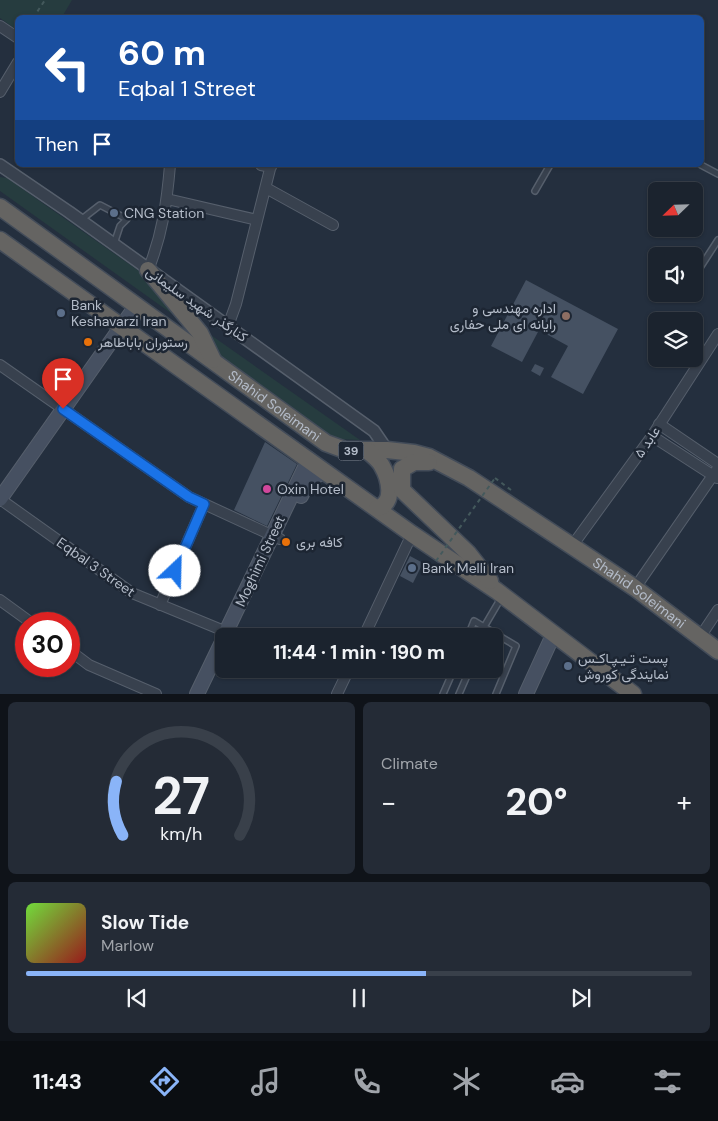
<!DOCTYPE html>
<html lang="en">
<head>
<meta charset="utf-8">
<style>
  :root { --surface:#1b232e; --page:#242b36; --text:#f1f3f6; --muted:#a0a4aa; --line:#39404a; --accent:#8ab4f8 }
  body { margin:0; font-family:"DM Sans",Vazirmatn,sans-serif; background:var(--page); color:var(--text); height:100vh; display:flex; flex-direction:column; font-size:19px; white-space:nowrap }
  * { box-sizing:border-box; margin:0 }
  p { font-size:16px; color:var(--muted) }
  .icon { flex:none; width:28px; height:28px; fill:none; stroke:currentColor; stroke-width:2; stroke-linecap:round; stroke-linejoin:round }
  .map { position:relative; height:694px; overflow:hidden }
  .side { display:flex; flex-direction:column; gap:8px; padding:8px; background:#0f1319; flex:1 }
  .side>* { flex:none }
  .guide { position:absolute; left:15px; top:15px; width:689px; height:152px; border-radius:8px; box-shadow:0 1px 4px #0004,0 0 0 1px var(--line); background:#1a4fa0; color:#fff; overflow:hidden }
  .needle { width:32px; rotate:247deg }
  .buttons { position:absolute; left:648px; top:182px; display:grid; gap:10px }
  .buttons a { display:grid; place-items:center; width:55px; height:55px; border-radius:8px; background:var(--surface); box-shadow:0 1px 4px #0004,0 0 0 1px var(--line); font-size:25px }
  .speed { position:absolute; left:15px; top:612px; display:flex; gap:10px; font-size:25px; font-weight:700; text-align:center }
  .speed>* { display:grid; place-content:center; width:65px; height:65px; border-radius:50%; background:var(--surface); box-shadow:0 1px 4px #0004,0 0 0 1px var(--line); line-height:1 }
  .speed .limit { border:8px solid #d22; background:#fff; color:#111 }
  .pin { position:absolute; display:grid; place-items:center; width:42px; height:42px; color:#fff; margin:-51px -21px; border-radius:50% 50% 50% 0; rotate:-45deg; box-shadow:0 0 5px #0007 }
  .pin .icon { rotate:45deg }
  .me { position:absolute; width:55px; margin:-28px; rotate:24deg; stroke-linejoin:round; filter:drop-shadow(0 0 4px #0008) }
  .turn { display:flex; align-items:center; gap:18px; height:105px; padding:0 20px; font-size:22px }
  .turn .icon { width:65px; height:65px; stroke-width:2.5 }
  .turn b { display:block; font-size:35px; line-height:42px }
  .then { display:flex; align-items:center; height:48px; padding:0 20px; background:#0003; gap:10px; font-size:19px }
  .big { font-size:38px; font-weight:700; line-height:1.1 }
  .side .card { flex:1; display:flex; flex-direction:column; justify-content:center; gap:8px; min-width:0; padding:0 18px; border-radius:8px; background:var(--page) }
  .side .dial { align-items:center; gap:0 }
  .dial svg { height:130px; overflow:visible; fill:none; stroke:var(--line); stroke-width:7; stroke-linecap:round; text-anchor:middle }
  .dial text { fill:var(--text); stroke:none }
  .song { display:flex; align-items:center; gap:15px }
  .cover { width:60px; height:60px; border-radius:8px; background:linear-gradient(135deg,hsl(100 70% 55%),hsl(0 70% 35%)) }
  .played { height:5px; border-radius:2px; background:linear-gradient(90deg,var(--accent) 60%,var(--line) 60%) }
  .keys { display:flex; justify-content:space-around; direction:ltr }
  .heat { display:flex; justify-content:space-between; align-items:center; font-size:28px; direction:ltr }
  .side .tiles { flex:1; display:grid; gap:8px; grid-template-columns:1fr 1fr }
  .card:last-child { grid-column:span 2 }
  .trip { position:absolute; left:215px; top:628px; width:288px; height:50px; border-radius:8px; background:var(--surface); box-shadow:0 1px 4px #0004,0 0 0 1px var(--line); font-weight:700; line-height:50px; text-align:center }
  .dock { display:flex; height:80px; justify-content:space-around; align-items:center; background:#0b0e12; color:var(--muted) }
  .dock .icon { width:35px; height:35px }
  .dock .current { color:var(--accent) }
  .dock b { font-size:22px; color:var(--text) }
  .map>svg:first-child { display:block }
</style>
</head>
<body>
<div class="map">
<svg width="718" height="694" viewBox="0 0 718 694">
  <rect width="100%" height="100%" fill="#242f3e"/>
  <path fill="#263c3f" d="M0,0h72l-10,17 -44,1 -1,12 -17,-12z
    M0,177l7,1 149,105 26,38 -182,-130z
    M208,333l152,107 -25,-1 -115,-84z"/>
  <path fill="#455162" d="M526,280l92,49 -35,65 -32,-17 17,-31 -29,-16 -17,32 -31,-16z
    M535,364l9,4 -4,8 -9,-5z
    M265,442l32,22 -30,62 -33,-16z
    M410,556l13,7 -10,20 -13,-7z"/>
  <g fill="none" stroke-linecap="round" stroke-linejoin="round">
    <g stroke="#565f6c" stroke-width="8">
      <path id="service" d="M701,165l17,9
        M535,191l15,-26
        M82,219l18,-14 27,14 -7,7 -6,18
        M694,277l24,-37
        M484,627l17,-29
        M468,636l6,-15 42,25 -20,48
        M443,694l11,-25
        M459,694l11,-25"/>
    </g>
    <g stroke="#565f6c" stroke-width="12">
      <path id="minor" d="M0,26l18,12
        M0,92l18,-30
        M261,165l10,2
        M266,188l67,37
        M167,199l90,21
        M148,270c14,-34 19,-68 22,-105
        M228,326l8,-22 35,-139
        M0,365l189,132 91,42
        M659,424l59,40
        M652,436l65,42
        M0,499l132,94 102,42
        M572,546l80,-110 66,-102
        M635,588l83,-120
        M0,600l33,24
        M160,605l44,-101
        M364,636l48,-102
        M700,637l18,-27
        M69,650l20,15 67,29
        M337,694l12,-25"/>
    </g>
    <g stroke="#565f6c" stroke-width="14">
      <path id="tertiary" d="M0,165l69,47 305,219 13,19"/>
    </g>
    <g stroke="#565f6c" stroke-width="16">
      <path id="secondary" d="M301,496c7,-15 10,-20 26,-24
        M0,499l136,-193
        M224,636l85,-177
        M197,694l27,-56
        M526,694l28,-61"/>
    </g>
    <g stroke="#434c59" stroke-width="19">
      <g id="trunk">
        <path id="s1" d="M0,207l326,236 19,7h42l27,3 15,4 40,21 103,68 63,42 83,63"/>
        <path d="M0,240l412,294 85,57 136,103"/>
        <path d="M148,270l52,63 13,27"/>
        <path d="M368,451c5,5 11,9 14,15 7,12 14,38 -5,42"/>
        <path d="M429,462h-15l-12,7v21l66,63 22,28"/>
      </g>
    </g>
    <path stroke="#44595c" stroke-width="2" stroke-dasharray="4 4" stroke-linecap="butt" d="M33,18l12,-18
      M495,478l16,12"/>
    <use href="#service" stroke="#38414e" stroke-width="5"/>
    <use href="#minor" stroke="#38414e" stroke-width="10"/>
    <use href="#tertiary" stroke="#38414e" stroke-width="11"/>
    <use href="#secondary" stroke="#465061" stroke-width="14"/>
    <use href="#trunk" stroke="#656462" stroke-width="16"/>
    <path stroke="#44595c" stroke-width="2" stroke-dasharray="4 4" stroke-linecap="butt" d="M436,561l59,-83"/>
  </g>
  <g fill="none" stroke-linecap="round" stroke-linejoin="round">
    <g stroke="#114b97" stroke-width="12">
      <path id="route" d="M63,409l126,88 15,7 -29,67"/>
    </g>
    <use href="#route" stroke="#1a73e8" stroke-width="9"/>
  </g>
  <g fill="#5c6f8a" stroke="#1d2633" stroke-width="2">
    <circle cx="114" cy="213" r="5"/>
    <circle cx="61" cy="313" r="5"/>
    <circle cx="412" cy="568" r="5"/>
    <circle cx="568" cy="666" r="5"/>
  </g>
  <circle fill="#8d6e63" stroke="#1d2633" stroke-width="2" cx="566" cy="316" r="5"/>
  <g fill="#e8710a" stroke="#1d2633" stroke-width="2">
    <circle cx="88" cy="342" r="5"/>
    <circle cx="286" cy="542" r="5"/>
  </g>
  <circle fill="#d1479c" stroke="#1d2633" stroke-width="2" cx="267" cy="489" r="5"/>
  <g text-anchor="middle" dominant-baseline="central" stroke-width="5" stroke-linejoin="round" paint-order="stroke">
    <rect fill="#1d2633" stroke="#878f9c" stroke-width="1" x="338.5" y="441.5" width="25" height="19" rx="4"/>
    <g font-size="12" font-weight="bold" fill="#b4bcc9">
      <text x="351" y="451">39</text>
    </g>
    <g font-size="14" fill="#b4bcc9" stroke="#1d2633" text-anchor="start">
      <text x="124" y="213">CNG Station</text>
      <text x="71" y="305">Bank<tspan x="71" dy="16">Keshavarzi Iran</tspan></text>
      <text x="556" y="308" text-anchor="end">اداره مهندسی و<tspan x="556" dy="16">رایانه ای ملی حفاری</tspan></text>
      <text x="98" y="342">رستوران باباطاهر</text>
      <text x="277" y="489">Oxin Hotel</text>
      <text x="296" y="542">کافه بری</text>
      <text x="422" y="568">Bank Melli Iran</text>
      <text x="578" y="658">پست تـیـپـاکـس<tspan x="578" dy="16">نمایندگی کوروش</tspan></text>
    </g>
    <g font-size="14" fill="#b4bcc9" stroke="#1d2633">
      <text transform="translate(197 304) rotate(35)">کنارگذر شهید سلیمانی</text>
      <text stroke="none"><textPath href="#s1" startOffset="339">Shahid Soleimani</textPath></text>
      <text transform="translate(647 442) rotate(-56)">عابد ۵</text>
      <text transform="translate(260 561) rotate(-65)">Moghimi Street</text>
      <text transform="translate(96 567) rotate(35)">Eqbal 3 Street</text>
      <text stroke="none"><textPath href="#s1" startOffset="758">Shahid Soleimani</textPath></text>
    </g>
  </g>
</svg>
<div class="buttons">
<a><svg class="needle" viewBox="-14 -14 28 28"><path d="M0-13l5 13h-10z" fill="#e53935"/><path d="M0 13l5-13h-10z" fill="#a0a4aa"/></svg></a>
<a><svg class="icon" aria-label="sound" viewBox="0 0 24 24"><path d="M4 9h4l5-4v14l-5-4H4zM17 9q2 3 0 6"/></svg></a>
<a><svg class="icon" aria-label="layers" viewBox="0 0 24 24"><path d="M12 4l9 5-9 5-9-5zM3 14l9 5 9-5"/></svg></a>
</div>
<div class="speed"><div class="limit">30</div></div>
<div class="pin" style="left:63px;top:409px;background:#d93025"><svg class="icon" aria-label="arrive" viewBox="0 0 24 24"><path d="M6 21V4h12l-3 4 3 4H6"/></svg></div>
<svg class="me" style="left:175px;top:571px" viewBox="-20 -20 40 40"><circle r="19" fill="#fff"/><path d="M0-13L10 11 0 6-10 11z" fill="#1a73e8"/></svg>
<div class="trip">11:44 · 1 min · 190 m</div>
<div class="guide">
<div class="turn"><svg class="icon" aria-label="left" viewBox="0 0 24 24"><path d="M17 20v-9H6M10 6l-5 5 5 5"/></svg><div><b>60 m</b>Eqbal 1 Street</div></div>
<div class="then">Then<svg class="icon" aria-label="arrive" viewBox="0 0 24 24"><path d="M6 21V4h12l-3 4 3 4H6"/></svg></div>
</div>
</div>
<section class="side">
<div class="tiles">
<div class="card dial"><svg viewBox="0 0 100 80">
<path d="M14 69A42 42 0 1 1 86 69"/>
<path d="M14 69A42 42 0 0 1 10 36" stroke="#8ab4f8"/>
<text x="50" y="56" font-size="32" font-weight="700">27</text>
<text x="50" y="72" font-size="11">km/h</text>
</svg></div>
<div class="card"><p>Climate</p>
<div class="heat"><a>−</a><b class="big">20°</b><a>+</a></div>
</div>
<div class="card">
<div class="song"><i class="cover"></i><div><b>Slow Tide</b><p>Marlow</p></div></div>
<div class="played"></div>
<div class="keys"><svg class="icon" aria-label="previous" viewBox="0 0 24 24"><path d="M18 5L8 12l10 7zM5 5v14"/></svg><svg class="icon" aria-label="pause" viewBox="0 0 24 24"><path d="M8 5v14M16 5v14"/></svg><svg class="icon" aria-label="next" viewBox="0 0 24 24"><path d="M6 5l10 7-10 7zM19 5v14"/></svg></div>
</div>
</div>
</section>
<nav class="dock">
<b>11:43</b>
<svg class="icon current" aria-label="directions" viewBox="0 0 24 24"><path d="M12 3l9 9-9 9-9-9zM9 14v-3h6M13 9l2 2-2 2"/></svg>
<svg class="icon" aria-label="music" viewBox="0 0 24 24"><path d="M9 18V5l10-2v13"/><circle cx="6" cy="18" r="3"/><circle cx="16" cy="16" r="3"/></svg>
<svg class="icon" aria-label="phone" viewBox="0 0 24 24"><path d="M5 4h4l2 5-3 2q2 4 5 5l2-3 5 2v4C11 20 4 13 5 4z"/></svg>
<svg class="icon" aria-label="climate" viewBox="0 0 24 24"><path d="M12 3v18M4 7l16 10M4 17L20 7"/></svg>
<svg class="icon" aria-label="car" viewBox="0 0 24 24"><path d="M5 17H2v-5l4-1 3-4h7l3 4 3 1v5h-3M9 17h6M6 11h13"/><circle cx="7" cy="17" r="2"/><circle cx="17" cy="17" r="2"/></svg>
<svg class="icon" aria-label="filters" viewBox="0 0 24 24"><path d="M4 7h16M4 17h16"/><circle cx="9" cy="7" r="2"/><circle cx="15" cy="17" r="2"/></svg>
</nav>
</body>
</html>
